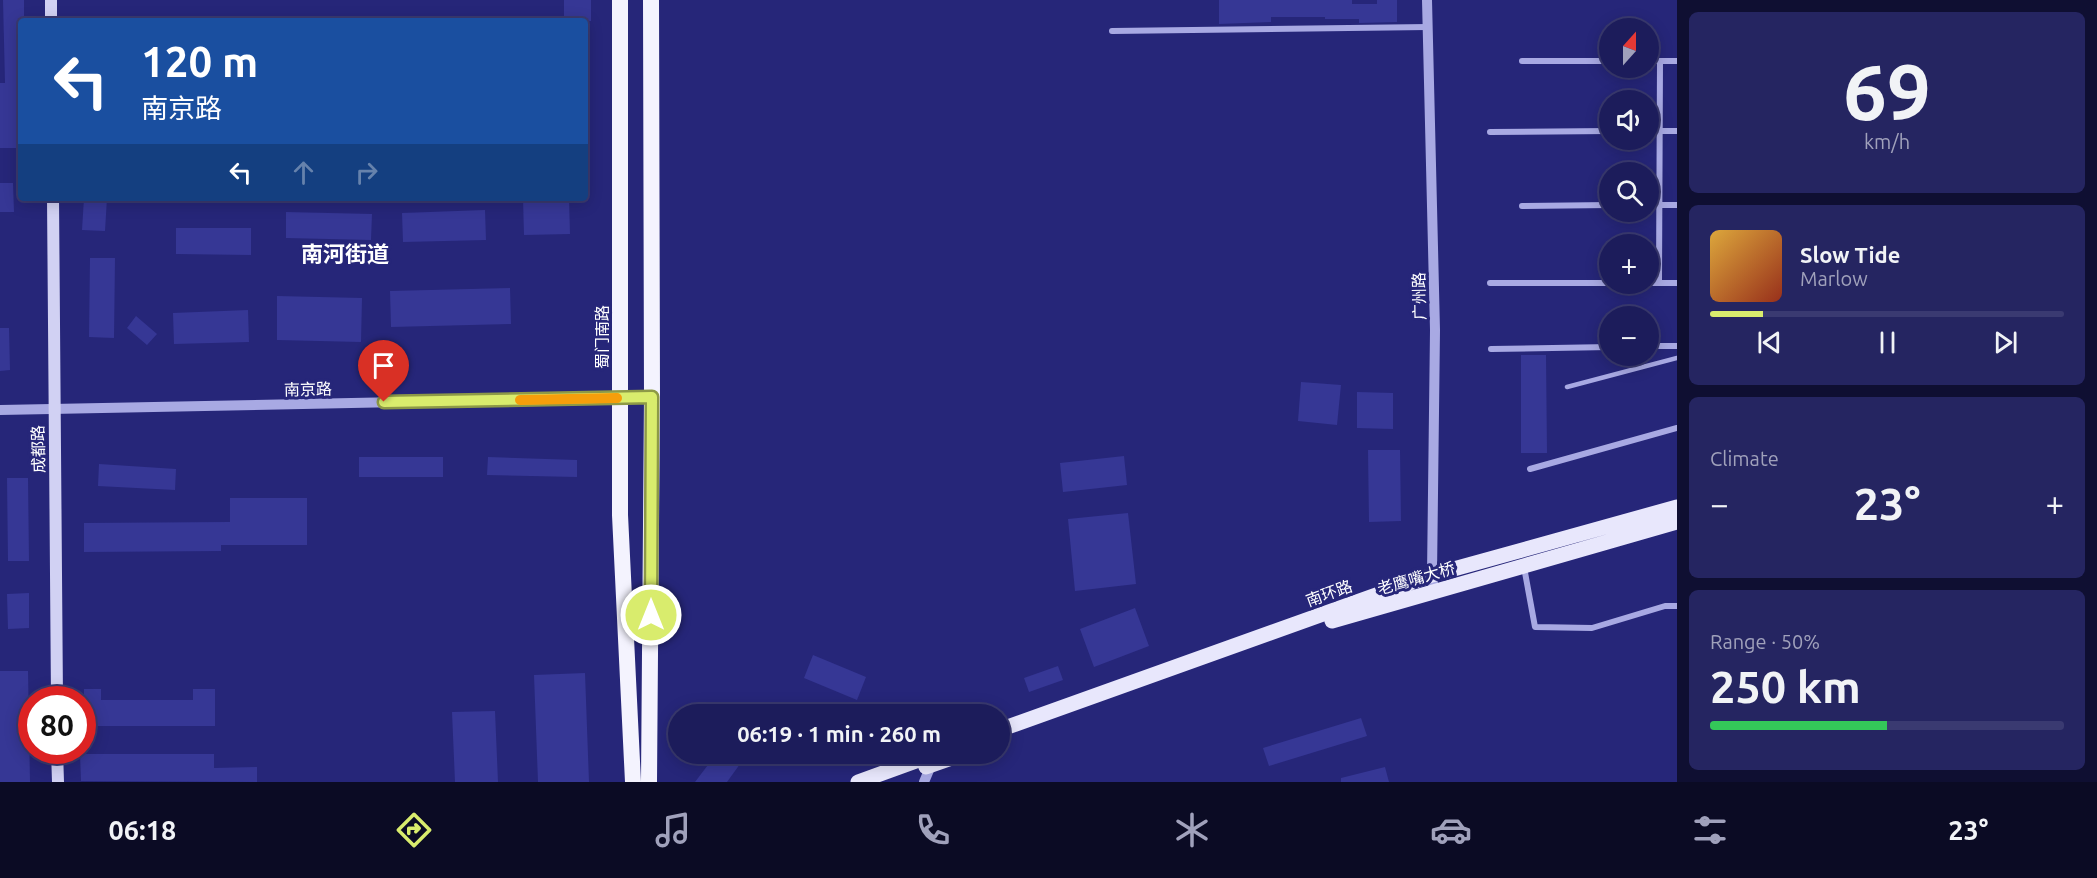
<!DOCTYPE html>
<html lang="en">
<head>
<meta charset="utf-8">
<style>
  :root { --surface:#1c1c5b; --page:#252561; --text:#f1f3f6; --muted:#a0a1bb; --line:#3a3a71; --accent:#d9ec6d }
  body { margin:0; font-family:Ubuntu,"Noto Sans SC",sans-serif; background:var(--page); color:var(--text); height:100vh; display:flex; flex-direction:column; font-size:22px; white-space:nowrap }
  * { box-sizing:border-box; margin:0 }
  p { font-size:20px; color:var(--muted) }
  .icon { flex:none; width:33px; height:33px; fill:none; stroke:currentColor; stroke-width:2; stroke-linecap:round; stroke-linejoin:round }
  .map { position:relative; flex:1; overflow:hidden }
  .sheet { display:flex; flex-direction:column; gap:12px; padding:12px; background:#0f0f32; width:420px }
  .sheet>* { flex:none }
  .guide { position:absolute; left:18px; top:18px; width:570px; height:183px; border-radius:6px; box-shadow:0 3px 15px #0003,0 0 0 2px var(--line); background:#1a4fa0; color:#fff; overflow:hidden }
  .needle { width:39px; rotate:21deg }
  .controls { position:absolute; left:1599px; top:18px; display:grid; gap:12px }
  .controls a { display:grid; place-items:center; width:60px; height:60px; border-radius:50%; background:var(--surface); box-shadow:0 3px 15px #0003,0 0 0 2px var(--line); font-size:30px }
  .speed { position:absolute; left:18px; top:686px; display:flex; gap:12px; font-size:30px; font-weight:700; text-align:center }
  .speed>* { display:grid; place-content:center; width:78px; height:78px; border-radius:50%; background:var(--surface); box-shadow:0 3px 15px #0003,0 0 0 2px var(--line); line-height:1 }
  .speed .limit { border:9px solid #d22; background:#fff; color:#111 }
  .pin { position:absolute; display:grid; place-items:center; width:51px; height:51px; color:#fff; margin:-62px -26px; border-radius:50% 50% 50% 0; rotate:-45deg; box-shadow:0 0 6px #0007 }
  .pin .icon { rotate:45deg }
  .me { position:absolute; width:66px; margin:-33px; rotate:0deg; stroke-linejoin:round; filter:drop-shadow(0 0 4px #0008) }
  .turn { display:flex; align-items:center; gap:21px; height:126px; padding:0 24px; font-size:27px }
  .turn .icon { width:78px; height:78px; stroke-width:2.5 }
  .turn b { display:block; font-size:42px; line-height:51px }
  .lanes { display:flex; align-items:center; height:57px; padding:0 24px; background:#0003; justify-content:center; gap:30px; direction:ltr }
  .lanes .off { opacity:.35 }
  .big { font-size:45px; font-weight:600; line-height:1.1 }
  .sheet .widget { flex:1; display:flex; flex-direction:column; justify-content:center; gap:9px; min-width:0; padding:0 21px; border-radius:9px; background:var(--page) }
  .sheet .dial { align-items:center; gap:0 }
  .dial b { font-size:78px; line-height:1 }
  .song { display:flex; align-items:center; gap:18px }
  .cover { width:72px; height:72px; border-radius:9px; background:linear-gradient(135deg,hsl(40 70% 55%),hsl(10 70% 35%)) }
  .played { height:6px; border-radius:3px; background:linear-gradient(90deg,var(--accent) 15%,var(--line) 15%) }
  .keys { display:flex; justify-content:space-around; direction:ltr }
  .heat { display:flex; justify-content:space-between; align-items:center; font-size:33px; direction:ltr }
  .charge { height:9px; border-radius:4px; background:linear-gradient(90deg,#34c759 50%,var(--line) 0) }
  .trip { position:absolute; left:668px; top:704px; width:342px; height:60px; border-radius:30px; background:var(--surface); box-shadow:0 3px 15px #0003,0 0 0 2px var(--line); font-weight:600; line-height:60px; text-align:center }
  .tabs { display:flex; height:96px; justify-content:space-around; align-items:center; background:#0b0b24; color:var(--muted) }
  .tabs .icon { width:42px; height:42px }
  .tabs .current { color:var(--accent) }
  .tabs b { font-size:27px; color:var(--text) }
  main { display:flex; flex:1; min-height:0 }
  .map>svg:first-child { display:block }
</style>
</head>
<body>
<main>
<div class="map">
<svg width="1677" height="782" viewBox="0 0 1677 782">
  <rect width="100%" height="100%" fill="#262679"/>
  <path fill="#363795" d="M3,0h21v21h-3v127h-21v-65h5z
    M564,0h27v21h-27z
    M1219,0h133v4h25v-4h20v22l-38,1v-4h-34v-2h-54v5l-52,2z
    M0,183h13l1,29h-14z
    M84,198h23l-2,33 -23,-1z
    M523,198h46l1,36 -46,1z
    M485,210l1,30 -83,2 -1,-29z
    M286,212l86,2 -1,26 -85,-2z
    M176,228h75v27l-75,-1z
    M90,258h25l-1,80 -25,-1z
    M510,288l1,36 -120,3 -1,-36z
    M277,296l85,2 -1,44 -84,-2z
    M248,310l1,32 -75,2 -1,-31z
    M136,316l21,18 -10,11 -20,-17z
    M0,328h9l1,42 -10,1z
    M1521,355h25l1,98h-26z
    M1301,382l40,3 -4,40 -39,-4z
    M1357,392l36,1v36l-36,-1z
    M1368,450h32l1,71 -32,1z
    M1124,456l3,29 -64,7 -3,-29z
    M359,457h84v20h-84z
    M488,457l89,3v17l-90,-2z
    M99,464l77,5 -1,21 -77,-4z
    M7,478h21l1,83h-21z
    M230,498h77v47h-86v6l-137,1v-29l146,-1z
    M1128,513l8,71 -61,7 -7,-72z
    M29,593v35l-21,1 -1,-35z
    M1135,608l14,38 -55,21 -14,-38z
    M813,655l53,22 -9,23 -53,-22z
    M1058,666l5,14 -34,12 -5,-14z
    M0,671h28l2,111h-30z
    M585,673l4,109h-51l-4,-107z
    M84,689h17v11h92v-11h22v37h-131z
    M495,711l3,71h-43l-3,-70z
    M1361,718l6,18 -98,30 -6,-18z
    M717,753h31l-21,29h-32z
    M80,754h134v14l43,-1v15l-176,-1z
    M1385,767l4,15h-48v-4z"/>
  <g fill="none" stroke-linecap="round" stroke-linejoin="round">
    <path stroke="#a8a9e3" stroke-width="4.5" d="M1567,387l110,-29"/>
    <path stroke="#a8a9e3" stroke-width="6" d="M1112,31l316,-4
      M1522,61h88
      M1648,61h29
      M1648,131h29
      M1490,132l120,-1
      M1648,205h29
      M1522,206l88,-1
      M1490,283h120
      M1648,283h29
      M1659,283l1,-222
      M1648,346h29
      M1491,349l119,-2
      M1530,469l147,-41
      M1524,567l11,60 57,1 73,-22h12"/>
    <path stroke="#a8a9e3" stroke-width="10" d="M1427,0l8,330 -3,245 2,17
      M0,410l652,-13
      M924,782l8,-19"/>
    <path stroke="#d1d1f3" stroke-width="12" d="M51,0v21
      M53,198l4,501
      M57,750l1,32"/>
    <path stroke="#e8e7fc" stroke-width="15" d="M1332,621l345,-99
      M999,730l433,-155 245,-68
      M926,767l40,-14
      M858,782l80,-29"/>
    <path stroke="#f4f3fe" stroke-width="16" d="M620,0v515l13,267
      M649,782l3,-385 -1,-397"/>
  </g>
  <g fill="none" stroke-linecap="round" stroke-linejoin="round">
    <g stroke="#8d9947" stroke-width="15">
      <path id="route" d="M384,402l268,-5 -1,218"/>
    </g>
    <use href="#route" stroke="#d9ec6d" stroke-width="10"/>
    <path stroke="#f59e0b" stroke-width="10" d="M520,400l97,-2"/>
  </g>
  <g text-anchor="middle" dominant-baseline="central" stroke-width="6" stroke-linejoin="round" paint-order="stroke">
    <g font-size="16" fill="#fff" stroke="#262679">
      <text transform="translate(1419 296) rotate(-91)">广州路</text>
      <text transform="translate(602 337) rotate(-90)">蜀门南路</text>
      <text transform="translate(308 389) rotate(-1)">南京路</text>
      <text transform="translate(38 449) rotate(-91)">成都路</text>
      <text transform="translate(1416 578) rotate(-16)">老鹰嘴大桥</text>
      <text transform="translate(1329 593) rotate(-20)">南环路</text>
    </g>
    <g font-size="22" font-weight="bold" fill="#fff" stroke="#262679">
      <text x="345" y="253">南河街道</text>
    </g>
  </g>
</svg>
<div class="controls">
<a><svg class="needle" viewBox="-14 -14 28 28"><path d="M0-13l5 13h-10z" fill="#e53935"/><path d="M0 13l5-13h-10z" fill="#a0a1bb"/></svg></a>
<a><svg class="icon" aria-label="sound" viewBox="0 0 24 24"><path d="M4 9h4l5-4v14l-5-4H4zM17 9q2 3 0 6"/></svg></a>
<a><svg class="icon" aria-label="search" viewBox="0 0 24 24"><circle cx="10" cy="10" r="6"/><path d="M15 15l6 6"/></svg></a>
<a>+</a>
<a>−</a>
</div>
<div class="speed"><div class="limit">80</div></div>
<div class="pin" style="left:384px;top:402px;background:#d93025"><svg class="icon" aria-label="arrive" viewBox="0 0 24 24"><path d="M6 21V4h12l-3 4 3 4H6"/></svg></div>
<svg class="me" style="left:651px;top:615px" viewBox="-20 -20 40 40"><circle r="17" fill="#d9ec6d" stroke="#fff" stroke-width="3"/><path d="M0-11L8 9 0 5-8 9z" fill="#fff"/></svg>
<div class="trip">06:19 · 1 min · 260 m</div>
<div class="guide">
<div class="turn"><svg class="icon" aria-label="left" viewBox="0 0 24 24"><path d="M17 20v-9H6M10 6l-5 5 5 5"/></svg><div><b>120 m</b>南京路</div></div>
<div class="lanes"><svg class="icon" aria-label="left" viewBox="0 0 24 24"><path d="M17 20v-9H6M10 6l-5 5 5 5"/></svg><svg class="icon off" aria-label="ahead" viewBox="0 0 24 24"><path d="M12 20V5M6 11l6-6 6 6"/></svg><svg class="icon off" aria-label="right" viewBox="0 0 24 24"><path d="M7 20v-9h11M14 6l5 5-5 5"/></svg></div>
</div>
</div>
<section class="sheet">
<div class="widget dial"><b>69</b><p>km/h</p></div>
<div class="widget">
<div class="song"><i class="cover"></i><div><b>Slow Tide</b><p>Marlow</p></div></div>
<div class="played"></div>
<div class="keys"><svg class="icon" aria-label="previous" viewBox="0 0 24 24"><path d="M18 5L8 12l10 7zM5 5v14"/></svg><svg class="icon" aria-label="pause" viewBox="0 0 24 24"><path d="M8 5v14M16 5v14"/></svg><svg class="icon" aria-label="next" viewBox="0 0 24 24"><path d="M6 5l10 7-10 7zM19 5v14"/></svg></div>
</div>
<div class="widget"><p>Climate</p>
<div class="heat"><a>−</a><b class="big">23°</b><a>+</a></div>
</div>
<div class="widget"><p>Range · 50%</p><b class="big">250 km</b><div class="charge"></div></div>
</section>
</main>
<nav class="tabs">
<b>06:18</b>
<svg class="icon current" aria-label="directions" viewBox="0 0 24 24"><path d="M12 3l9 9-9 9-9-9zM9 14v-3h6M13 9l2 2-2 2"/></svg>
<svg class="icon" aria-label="music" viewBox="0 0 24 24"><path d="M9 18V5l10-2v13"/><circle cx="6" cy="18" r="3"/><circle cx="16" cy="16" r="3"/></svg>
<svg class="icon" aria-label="phone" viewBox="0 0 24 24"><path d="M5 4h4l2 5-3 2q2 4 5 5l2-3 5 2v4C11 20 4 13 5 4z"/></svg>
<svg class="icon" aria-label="climate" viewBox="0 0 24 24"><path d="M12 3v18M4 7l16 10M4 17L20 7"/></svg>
<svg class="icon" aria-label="car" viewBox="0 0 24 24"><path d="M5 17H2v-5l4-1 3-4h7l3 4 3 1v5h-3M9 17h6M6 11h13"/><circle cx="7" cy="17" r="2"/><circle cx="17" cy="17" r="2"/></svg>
<svg class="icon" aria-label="filters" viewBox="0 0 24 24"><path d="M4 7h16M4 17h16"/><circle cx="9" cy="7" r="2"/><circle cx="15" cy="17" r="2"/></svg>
<b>23°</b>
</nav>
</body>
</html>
